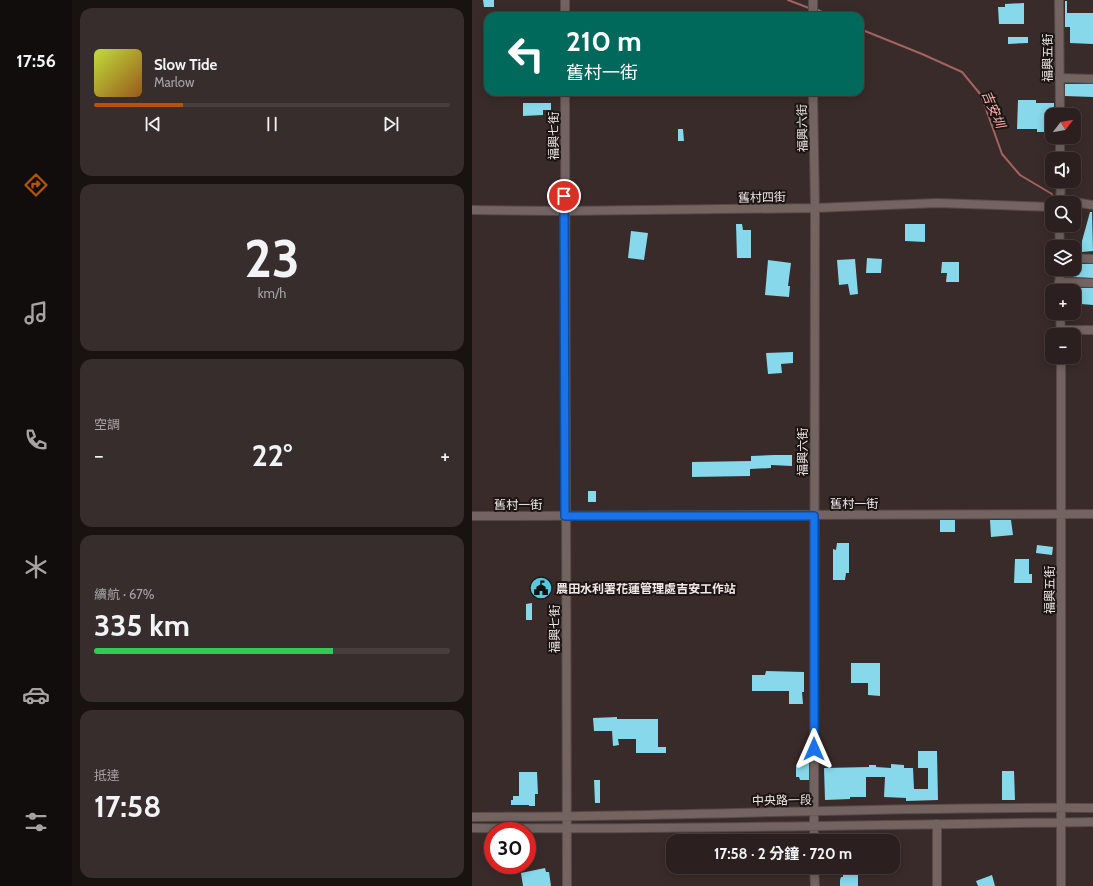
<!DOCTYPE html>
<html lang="zh-TW">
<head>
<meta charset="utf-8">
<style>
  :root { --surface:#2b201f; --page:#372d2c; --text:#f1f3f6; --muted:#a6a3a4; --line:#473e3d; --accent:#b45309 }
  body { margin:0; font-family:Cabin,"Noto Sans TC",sans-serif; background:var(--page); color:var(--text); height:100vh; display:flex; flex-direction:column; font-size:15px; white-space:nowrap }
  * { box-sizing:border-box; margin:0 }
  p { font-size:13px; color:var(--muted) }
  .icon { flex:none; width:22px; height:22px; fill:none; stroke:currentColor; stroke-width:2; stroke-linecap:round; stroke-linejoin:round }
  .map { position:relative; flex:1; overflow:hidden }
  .panel { display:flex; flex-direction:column; gap:8px; padding:8px; background:#181211; width:400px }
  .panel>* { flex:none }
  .guide { position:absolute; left:12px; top:12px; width:380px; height:84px; border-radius:12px; box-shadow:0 2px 10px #0003,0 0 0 1px var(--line); background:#00695c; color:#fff; overflow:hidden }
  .needle { width:26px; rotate:59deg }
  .controls { position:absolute; left:573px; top:108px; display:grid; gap:8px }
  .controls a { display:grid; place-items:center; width:36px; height:36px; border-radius:8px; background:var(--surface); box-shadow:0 2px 10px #0003,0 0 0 1px var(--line); font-size:20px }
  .speed { position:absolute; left:12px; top:822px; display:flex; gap:8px; font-size:20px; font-weight:700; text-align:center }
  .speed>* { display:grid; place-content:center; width:52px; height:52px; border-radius:50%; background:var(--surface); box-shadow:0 2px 10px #0003,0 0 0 1px var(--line); line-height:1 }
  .speed .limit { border:6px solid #d22; background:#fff; color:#111 }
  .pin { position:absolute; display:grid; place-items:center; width:34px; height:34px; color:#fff; margin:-17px; border:2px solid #fff; border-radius:50%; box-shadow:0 1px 4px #0007 }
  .me { position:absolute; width:44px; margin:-22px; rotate:0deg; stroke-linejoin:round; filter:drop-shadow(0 0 3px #0008) }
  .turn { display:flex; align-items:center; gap:14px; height:84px; padding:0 16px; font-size:18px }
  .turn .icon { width:52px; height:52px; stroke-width:2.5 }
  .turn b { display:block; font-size:28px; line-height:34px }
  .big { font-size:30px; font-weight:700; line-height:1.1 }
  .panel .widget { flex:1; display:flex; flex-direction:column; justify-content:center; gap:6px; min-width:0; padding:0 14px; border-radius:12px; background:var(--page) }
  .panel .dial { align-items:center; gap:0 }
  .dial b { font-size:52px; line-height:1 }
  .song { display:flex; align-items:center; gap:12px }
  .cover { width:48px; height:48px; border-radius:6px; background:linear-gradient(135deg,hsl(70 70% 55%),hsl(30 70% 35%)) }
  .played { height:4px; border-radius:2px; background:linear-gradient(90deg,var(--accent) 25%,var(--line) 25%) }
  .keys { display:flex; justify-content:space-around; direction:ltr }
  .heat { display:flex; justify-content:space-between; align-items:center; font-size:22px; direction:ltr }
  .charge { height:6px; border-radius:3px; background:linear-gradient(90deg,#34c759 67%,var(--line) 0) }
  .trip { position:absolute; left:194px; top:834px; width:234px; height:40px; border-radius:12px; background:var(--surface); box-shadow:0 2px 10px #0003,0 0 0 1px var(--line); font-weight:700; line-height:40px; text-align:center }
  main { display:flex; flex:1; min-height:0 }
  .tabs { display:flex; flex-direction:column; width:72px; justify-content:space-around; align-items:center; background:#110d0c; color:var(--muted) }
  .tabs .icon { width:28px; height:28px }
  .tabs .selected { color:var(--accent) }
  .tabs b { font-size:18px; color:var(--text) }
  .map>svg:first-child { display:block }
</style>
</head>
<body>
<main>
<nav class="tabs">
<b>17:56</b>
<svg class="icon selected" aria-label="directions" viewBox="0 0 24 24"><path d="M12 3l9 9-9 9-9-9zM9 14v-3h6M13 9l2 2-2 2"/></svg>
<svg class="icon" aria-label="music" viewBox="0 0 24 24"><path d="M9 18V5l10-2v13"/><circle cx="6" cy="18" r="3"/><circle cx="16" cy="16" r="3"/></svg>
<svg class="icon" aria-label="phone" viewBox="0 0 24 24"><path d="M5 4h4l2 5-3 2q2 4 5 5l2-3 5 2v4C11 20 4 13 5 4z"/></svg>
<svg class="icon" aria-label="climate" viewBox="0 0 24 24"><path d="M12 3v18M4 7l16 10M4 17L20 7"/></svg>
<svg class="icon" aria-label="car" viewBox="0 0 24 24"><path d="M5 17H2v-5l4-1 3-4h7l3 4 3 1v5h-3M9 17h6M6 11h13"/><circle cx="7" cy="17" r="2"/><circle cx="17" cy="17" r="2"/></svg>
<svg class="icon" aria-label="filters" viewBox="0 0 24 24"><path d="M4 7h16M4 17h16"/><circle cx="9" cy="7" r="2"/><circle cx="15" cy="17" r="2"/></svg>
</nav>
<section class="panel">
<div class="widget">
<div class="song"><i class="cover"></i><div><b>Slow Tide</b><p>Marlow</p></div></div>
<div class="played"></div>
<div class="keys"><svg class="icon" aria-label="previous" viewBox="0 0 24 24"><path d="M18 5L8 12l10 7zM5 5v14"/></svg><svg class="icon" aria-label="pause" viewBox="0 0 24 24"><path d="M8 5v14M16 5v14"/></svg><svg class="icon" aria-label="next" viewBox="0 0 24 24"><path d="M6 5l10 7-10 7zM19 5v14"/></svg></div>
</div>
<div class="widget dial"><b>23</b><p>km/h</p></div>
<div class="widget"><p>空調</p>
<div class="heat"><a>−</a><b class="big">22°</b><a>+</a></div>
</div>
<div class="widget"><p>續航 · 67%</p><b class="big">335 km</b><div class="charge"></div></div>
<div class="widget"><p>抵達</p><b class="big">17:58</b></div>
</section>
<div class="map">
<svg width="621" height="886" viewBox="0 0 621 886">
  <rect width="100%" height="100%" fill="#392b29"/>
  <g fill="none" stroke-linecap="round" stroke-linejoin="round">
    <path stroke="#a36360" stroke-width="2" d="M316,0l21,8
      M346,10l11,6
      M388,29l62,25 40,18 19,23 21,59 18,21 32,19"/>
  </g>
  <path fill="#86d8ea" d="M11,0h11v7h-10z
    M593,1h2v12h26v31l-23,-1v-16h-5z
    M552,3v21h-25l-1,-17h7v-3z
    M536,37h20v6l-20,1z
    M593,84h28v13l-28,-1z
    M546,100h18v3h18v12h-2v17h-15v-3h-20z
    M51,103h28v7h-8v5l-20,1z
    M206,129h5l1,12h-6z
    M618,212h2l1,39 -11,1v-11z
    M264,224h6l1,6h8v28h-14z
    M433,224h20v18l-20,-1z
    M159,231l17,2 -4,27 -16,-2z
    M395,258l15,1 -1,14h-15z
    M383,259l3,35 -8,1 -2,-11 -9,1 -2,-25z
    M296,260l23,3 -3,23h2l-1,11 -24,-2z
    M470,262h17v20h-13l1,-9h-6z
    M602,264h19v14l-25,-1v-8h6z
    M596,288h25v17l-12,-1v9h-7v-22h-6z
    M321,352v11l-12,1 1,9 -14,1 -2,-21z
    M302,455h18v11l-21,-1v3l-21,1v7l-58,1v-15l59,-1v-5z
    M116,491h8v11h-8z
    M468,520h15v12h-15z
    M518,520h21l2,15 -22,2z
    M365,543h12v30h-3l-1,7h-12v-31l3,1z
    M565,545l16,2 -1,8 -16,-2z
    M543,559h14v15h3v9h-18z
    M60,603v17h-6v-16z
    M379,663h29v33l-12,-1v-12h-17z
    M294,671l38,1v20h-2l1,12h-14v-13h-37v-16h13z
    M145,717v2h41v28h8v6h-30v-14h-18l1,6 -6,1 -1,-15h-18l-1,-13z
    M446,751h19l1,49 -32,1v-3l-22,-1 1,-20h-19v20h-16v2l-25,1 -1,-32 45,-1v-2h7v2l15,1v-4l13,1v3h9l1,21h14v-21h-10z
    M329,763h8v17h-9l-1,-3h-3v-11h5z
    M530,771h12l1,29h-13z
    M47,772h18l1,22h-3v12h-6v-1h-18v-5h2v-4h6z
    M122,780h6v23h-5z
    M73,868l1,4h3l2,14h-28l-2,-13z
    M371,871h15v15h-18v-6l1,-3h2z
    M520,875l3,11h-17l-2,-5z"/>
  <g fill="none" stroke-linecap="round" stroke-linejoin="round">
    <g stroke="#564a49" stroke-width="10">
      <path id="minor" d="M587,0l1,115
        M93,16v-16
        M341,16v-16
        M587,78l34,1
        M93,92l2,794
        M341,92l2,116 -1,633
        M588,137v22
        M589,200l32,5
        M588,203l1,-22
        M0,210l92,1 251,-3 122,-5 115,4
        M587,225l1,22
        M602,258l19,1
        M587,282l34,1
        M587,291l1,-22
        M588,313l1,21
        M589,330h32
        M589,357v529
        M0,516l621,-2
        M0,817c207,0 414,-11 621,-9
        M0,828c207,2 414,-4 621,-6
        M342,867l1,19
        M465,886v-62"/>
    </g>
    <use href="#minor" stroke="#736361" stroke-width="8"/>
  </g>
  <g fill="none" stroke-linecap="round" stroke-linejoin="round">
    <g stroke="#114b97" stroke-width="10">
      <path id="route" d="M92,196l1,320h249v233"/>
    </g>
    <use href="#route" stroke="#1a73e8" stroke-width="7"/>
  </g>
  <defs>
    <g id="civic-disc" transform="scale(1.15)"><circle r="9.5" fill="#56c9e1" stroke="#1b1514"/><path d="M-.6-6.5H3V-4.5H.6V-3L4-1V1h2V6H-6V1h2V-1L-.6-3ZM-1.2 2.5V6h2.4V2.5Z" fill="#111"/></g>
  </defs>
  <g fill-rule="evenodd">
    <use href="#civic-disc" x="69" y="588"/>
  </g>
  <g text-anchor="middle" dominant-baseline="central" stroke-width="4" stroke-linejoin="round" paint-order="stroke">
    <g font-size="12" fill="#f1e7e6" stroke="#1b1514">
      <text transform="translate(575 58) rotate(-90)">福興五街</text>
      <text transform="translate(330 128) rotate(-91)">福興六街</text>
      <text transform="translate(81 136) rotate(-90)">福興七街</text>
      <text transform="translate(290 197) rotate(-1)">舊村四街</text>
      <text transform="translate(330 452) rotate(-90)">福興六街</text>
      <text x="382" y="503">舊村一街</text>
      <text x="46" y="504">舊村一街</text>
      <text transform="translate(577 590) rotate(-90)">福興五街</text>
      <text transform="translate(82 629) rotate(-90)">福興七街</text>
      <text transform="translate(310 800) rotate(-1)">中央路一段</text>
    </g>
    <g font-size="12" font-weight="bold" fill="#f1e7e6" stroke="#1b1514" text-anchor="start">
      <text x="84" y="588">農田水利署花蓮管理處吉安工作站</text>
    </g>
    <g font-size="13" font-style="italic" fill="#fdb0ab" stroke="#1b1514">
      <text transform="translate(522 109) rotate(67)">吉安圳</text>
    </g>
  </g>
</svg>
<div class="controls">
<a><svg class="needle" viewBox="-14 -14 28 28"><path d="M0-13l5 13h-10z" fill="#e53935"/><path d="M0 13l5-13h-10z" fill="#a6a3a4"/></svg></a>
<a><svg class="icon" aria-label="sound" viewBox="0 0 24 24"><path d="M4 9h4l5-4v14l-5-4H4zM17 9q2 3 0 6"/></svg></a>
<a><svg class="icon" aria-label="search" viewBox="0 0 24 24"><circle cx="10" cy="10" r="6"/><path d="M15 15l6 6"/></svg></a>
<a><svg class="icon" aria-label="layers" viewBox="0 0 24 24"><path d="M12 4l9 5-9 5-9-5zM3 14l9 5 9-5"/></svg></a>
<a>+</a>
<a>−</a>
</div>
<div class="speed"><div class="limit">30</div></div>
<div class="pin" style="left:92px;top:196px;background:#d93025"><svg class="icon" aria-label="arrive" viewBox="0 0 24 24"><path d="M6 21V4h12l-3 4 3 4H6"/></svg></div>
<svg class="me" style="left:342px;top:749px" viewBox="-20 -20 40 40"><path d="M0-17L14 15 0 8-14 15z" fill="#1a73e8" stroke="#fff" stroke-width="4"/></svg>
<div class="trip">17:58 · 2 分鐘 · 720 m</div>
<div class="guide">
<div class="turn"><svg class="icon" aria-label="left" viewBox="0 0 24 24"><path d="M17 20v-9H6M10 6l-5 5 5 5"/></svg><div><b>210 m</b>舊村一街</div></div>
</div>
</div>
</main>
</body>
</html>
